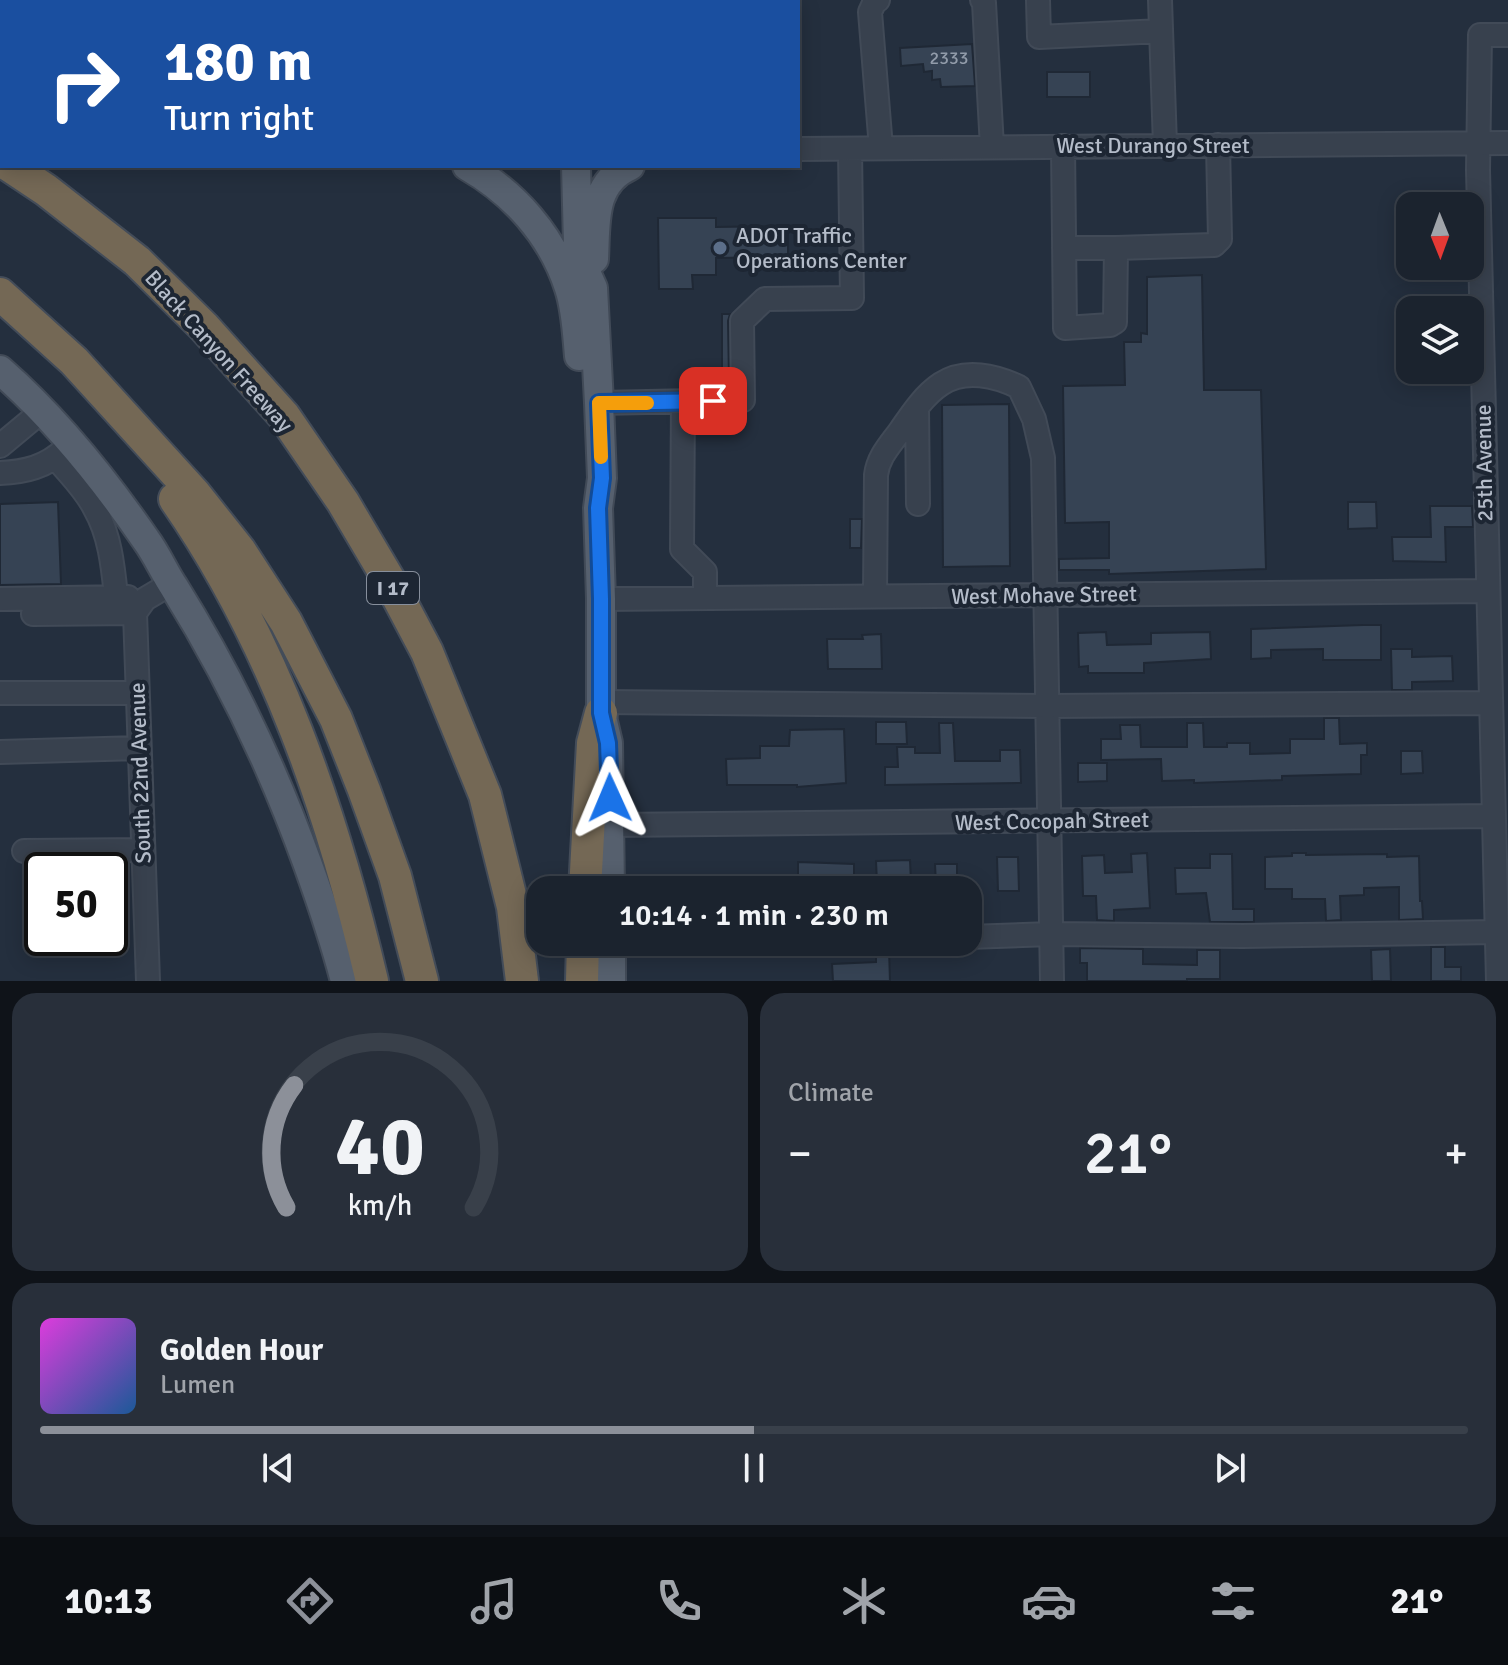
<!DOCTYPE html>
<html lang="en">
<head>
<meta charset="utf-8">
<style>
  :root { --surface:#1b232e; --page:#282f3a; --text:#f1f3f6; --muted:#a0a4aa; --line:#39404a; --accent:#8c9099 }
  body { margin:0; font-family:Signika,sans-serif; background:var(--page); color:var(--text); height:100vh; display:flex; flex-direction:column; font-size:30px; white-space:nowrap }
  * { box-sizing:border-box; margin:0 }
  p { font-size:26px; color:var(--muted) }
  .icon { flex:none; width:44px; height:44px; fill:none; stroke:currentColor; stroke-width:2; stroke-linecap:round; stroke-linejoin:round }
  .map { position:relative; height:981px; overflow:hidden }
  .side { display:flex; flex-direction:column; gap:12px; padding:12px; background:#0f1319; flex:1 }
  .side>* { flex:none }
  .top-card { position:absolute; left:0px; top:0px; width:800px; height:168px; box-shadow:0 4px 20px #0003,0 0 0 2px var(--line); background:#1a4fa0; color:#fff; overflow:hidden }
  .needle { width:52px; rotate:179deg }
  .fabs { position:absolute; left:1396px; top:192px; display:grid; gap:16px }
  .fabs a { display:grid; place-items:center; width:88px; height:88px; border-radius:16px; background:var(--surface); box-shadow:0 4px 20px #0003,0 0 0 2px var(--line); font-size:40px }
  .speed { position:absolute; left:24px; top:852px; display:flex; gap:16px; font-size:40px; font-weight:700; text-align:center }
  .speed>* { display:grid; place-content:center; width:104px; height:104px; border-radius:50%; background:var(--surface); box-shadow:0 4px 20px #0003,0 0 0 2px var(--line); line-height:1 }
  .speed .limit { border:4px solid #111; border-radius:12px; background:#fff; color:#111 }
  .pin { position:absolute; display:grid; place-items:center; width:68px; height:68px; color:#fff; margin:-34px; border-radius:16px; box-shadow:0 4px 12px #0006 }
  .me { position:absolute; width:88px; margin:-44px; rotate:359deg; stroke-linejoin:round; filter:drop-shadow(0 0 6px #0008) }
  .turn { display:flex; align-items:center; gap:28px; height:168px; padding:0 32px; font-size:36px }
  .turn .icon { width:104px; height:104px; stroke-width:2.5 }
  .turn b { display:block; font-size:56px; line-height:68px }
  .big { font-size:60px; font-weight:600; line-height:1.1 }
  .side .tile { flex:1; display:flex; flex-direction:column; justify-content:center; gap:12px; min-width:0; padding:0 28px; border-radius:24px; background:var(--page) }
  .side .dial { align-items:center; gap:0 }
  .dial svg { height:208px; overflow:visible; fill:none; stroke:var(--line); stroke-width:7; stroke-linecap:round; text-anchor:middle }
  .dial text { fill:var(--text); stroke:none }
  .song { display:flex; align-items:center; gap:24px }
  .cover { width:96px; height:96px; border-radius:12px; background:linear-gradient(135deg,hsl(300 70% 55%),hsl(210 70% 35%)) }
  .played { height:8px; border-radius:4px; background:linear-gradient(90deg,var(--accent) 50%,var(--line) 50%) }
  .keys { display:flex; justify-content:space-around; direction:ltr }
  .heat { display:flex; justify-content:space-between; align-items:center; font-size:44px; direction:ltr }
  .side .tiles { flex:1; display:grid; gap:12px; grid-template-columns:1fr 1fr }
  .tile:last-child { grid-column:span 2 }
  .trip { position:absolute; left:526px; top:876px; width:456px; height:80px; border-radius:24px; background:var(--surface); box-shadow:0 4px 20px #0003,0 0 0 2px var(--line); font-weight:600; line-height:80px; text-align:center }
  .tabs { display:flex; height:128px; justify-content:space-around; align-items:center; background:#0b0e12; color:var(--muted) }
  .tabs .icon { width:56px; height:56px }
  .tabs .on { color:var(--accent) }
  .tabs b { font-size:36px; color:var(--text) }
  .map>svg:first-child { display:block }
</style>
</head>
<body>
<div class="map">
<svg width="1508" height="981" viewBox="0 0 1508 981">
  <rect width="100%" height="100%" fill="#242f3e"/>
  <path fill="#364354" stroke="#1f2835" stroke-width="2" d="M972,44l3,42 -34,1 -1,-8 -8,1v-9l-8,1 -1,-8 -22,2 -1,-18z
    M1047,72h43v25h-43z
    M658,218h58v9l72,-1v31l-72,1v17h-24l1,14h-34z
    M1202,275l2,115h57l5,179 -157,5v-4h-50v-11l50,-1v-36l-44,1 -2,-137 62,-1 -1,-43h17v-9l6,1v-57z
    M722,314h8l-2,7 1,59h-7z
    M1009,404l1,162 -67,1 -1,-162z
    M58,502l3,82 -61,1v-81z
    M1348,502h28l1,26 -29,1z
    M1430,506h42l1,21h-28l1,35 -53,-1 -1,-24h39z
    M850,519h12l-1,29h-11z
    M1363,625h18v35h-58v-11l-52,1v8l-20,1v-30z
    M1106,632l1,13 44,-1v-11l59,-1 1,27 -67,4v10h-56v-7l-9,1 -1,-34z
    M881,634l1,35h-54l-1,-30h36l-1,-4z
    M1391,649h21v8l40,-1 1,25 -41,1v8h-20z
    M1324,718h15l1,26 27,-1v12h-6v19l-79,2v4l-88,3v-3l-32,1 -1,-22 -60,1v-21h20l-1,-14h20l1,22h46v-24h16l1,24h23v-4h23v11l40,-1v-14h34z
    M876,722h30l1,22h-31z
    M939,723h14l2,38h45v-11h20l1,33 -136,2v-18h13l-1,-20h18v6h25z
    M844,729l2,54 -49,4v-2h-70l-1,-26 34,-1v-12h29l1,-16z
    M1401,751h21l1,22 -22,1z
    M1078,763h29v18l-29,1z
    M1147,853l3,55 -36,2v11l-17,-1 -1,-24h-13l-1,-40 22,-1 1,18 27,-1 -1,-18z
    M1292,853h14v2l81,-1v3l32,-1 1,45h2l1,18 -24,1v-33l-35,1v7l-24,1 1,24 -15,1 -1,-22h-33v-10h-27v-32l27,-1z
    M1210,854h22l1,55h21v13h-44l-4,-29 -30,1 -1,-26h35z
    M997,857h21l1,34h-21z
    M910,860l1,22 -34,1 -1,-22z
    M798,862l56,2v26h-56z
    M935,864h22v21h-21z
    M1431,947h14v20h16v14h-30z
    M1080,948l63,1v15l54,1v-15h23v29h-33v2h-100v-18h-7z
    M876,949h13l1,32h-57l-1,-17 44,-2z
    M1390,949l1,32h-19l-1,-31z"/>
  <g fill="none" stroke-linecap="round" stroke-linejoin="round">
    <g stroke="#414a57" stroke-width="26">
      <path id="minor" d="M117,0l1,2
        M344,0v2
        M878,0l-3,1 -5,11 11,136
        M982,0l2,3 8,144
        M1038,0l1,37 122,-6
        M1160,0l5,145
        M1063,146l2,182 45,-3 5,-3 1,-74h-52
        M798,149l710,-6
        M1116,248l98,-3 6,-6 -2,-94
        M683,402l-1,147 23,23v26
        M599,403l144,-3 -1,-79 23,-22 87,-1 -2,-149
        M917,408l1,96
        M0,446l42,-35
        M56,458c13,16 30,32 39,51 15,26 18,58 21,87
        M0,473c25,-1 46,-6 65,-24
        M875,596l1,-121c2,-18 14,-30 24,-44 11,-16 24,-36 41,-47 24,-16 55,-8 78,3l15,32 9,39 9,523
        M0,599l128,-2
        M601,599l886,-8
        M33,614l102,-1
        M0,693h137
        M601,702l446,4 443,-3
        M0,752l139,-4
        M611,825l883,-9
        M24,851l119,-1
        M968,937l83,-3 192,2 254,-4
        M148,981l-13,-368 10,-14 27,-16
        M1498,981l-20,-811 2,-135h28"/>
    </g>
    <g stroke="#414a57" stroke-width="32">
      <path id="major" d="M0,37l2,1
        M467,166c47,27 85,69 102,122 7,21 8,46 10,68
        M576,166l2,78 7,26 8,18 6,115 3,75 -4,30 3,91v114l7,30 2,147
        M594,259c2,-35 -3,-76 36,-93
        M0,370c56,49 104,109 146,170 11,15 18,32 28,47 55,88 99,181 134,278 14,39 27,77 37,116
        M611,942v39"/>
    </g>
    <g stroke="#434c59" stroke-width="36">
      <path id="highway" d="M10,166l36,24 91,71 67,66 80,89 59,86 46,78 38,72 58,143 28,112 9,74
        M0,294l74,67 120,132 46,58 46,71 50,97 28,71 31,86 27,105
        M175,499c100,144 157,313 197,482
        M585,890l8,-147 8,-30
        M582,981l1,-39"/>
    </g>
    <use href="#minor" stroke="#38414e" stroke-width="22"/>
    <use href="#major" stroke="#56606e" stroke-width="28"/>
    <use href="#highway" stroke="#746855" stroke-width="32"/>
  </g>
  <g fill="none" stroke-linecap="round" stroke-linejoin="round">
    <g stroke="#114b97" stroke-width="20">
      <path id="route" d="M610,798l-2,-55 -7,-30v-114l-3,-91 4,-30 -3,-75 114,-2"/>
    </g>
    <use href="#route" stroke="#1a73e8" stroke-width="14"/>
    <path stroke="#f59e0b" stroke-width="14" d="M601,457l-2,-54h48"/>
  </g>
  <circle fill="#5c6f8a" stroke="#1d2633" stroke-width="3" cx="720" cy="248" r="8"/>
  <g text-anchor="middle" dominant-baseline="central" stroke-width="8" stroke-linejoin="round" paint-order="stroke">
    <g font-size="18" fill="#929caa">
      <text x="949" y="58">2333</text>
    </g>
    <rect fill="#1d2633" stroke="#878f9c" stroke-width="2" x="367" y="572" width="52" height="32" rx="6"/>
    <g font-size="20" font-weight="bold" fill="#b4bcc9">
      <text x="393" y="588">I 17</text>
    </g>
    <g font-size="22" fill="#b4bcc9" stroke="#1d2633">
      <text x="1153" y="145">West Durango Street</text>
      <text transform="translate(219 351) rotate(48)">Black Canyon Freeway</text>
      <text transform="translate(1484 463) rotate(-91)">25th Avenue</text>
      <text transform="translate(1044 595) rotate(-1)">West Mohave Street</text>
      <text transform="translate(140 773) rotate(-92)">South 22nd Avenue</text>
      <text transform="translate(1052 821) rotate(-1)">West Cocopah Street</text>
    </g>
    <g font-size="22" fill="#b4bcc9" stroke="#1d2633" text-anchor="start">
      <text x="736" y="235">ADOT Traffic<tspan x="736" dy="25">Operations Center</tspan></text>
    </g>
  </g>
</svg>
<div class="fabs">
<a><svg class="needle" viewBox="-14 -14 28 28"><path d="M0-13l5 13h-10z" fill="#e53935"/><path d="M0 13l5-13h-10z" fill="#a0a4aa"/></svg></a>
<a><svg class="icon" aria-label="layers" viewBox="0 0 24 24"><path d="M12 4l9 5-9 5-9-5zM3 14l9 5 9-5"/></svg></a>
</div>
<div class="speed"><div class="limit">50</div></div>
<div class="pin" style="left:713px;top:401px;background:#d93025"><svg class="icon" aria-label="arrive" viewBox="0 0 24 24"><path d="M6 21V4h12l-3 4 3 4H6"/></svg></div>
<svg class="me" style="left:610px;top:798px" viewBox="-20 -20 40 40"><path d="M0-17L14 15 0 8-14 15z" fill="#1a73e8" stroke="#fff" stroke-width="4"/></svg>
<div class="trip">10:14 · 1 min · 230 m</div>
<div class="top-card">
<div class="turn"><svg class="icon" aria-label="right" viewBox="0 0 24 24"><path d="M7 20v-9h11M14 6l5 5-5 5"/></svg><div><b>180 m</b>Turn right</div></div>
</div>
</div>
<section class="side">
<div class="tiles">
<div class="tile dial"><svg viewBox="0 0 100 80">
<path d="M14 69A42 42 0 1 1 86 69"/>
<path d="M14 69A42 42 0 0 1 17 22" stroke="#8c9099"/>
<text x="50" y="56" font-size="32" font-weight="700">40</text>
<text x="50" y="72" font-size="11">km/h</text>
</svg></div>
<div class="tile"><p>Climate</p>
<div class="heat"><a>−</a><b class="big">21°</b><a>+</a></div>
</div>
<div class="tile">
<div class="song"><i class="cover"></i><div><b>Golden Hour</b><p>Lumen</p></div></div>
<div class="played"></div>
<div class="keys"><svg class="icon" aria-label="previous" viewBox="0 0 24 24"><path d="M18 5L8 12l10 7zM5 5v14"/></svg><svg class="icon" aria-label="pause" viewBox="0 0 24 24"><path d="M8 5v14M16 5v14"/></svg><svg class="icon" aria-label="next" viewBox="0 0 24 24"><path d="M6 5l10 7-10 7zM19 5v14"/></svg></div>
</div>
</div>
</section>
<nav class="tabs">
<b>10:13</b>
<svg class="icon on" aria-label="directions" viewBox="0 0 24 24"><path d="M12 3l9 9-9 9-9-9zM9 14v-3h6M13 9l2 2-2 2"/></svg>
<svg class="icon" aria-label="music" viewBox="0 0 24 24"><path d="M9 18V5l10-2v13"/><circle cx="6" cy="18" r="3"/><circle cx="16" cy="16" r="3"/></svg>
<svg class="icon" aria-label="phone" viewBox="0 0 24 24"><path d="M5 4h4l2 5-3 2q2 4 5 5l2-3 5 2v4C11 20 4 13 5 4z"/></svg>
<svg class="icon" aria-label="climate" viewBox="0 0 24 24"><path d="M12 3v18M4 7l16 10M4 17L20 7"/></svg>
<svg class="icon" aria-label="car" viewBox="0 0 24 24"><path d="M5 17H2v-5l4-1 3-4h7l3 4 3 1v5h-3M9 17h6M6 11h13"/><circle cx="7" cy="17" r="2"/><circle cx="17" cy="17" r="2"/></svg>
<svg class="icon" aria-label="filters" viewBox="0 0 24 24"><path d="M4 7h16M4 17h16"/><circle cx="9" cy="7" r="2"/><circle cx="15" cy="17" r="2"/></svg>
<b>21°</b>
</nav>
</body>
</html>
